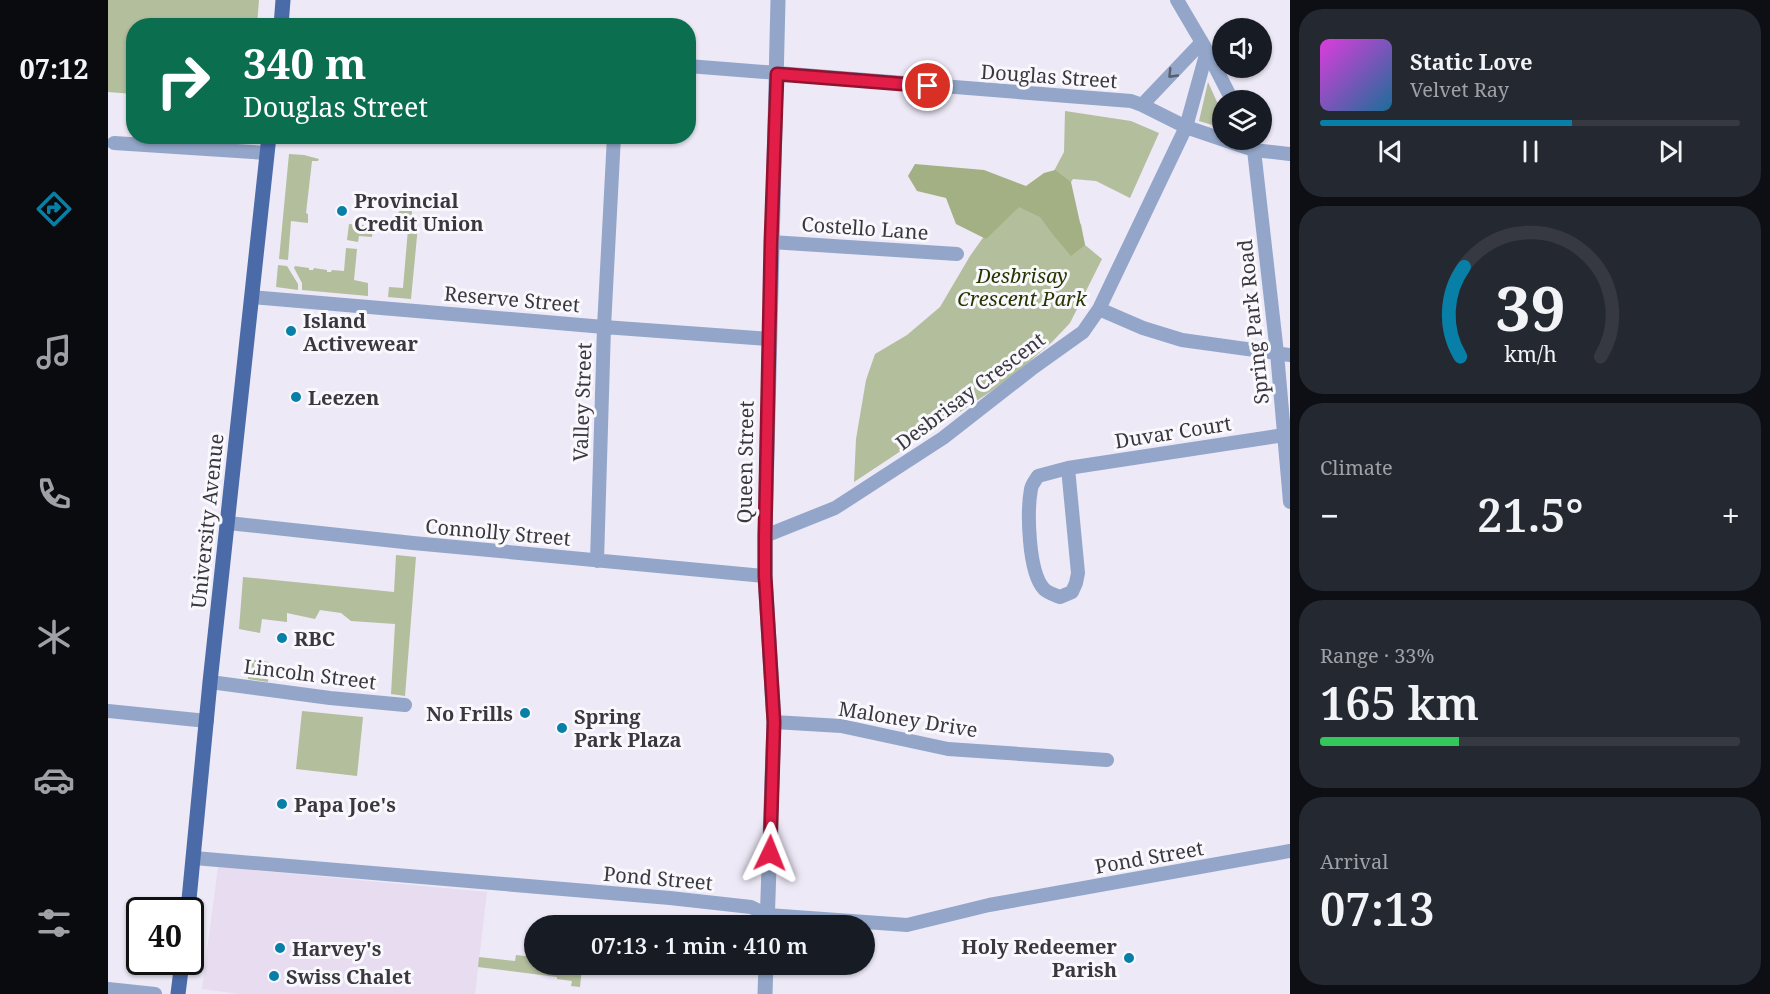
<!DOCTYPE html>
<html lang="en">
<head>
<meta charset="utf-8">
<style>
  :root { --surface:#171b24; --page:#242831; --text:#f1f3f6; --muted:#9ea1a6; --line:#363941; --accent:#087fa6 }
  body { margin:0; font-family:"Noto Serif",serif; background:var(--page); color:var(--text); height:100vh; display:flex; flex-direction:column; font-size:22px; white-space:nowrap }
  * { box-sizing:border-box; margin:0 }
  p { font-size:20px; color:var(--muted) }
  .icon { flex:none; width:33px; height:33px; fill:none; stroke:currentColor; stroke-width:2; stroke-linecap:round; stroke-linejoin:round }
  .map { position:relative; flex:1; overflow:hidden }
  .details { display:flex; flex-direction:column; gap:9px; padding:9px; background:#0d0f14; width:480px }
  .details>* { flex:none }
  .hud { position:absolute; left:18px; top:18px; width:570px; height:126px; border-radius:24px; box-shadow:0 2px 4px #0004; background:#0b6e4f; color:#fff; overflow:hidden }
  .tools { position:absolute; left:1104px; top:18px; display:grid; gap:12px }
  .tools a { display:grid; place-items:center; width:60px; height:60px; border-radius:50%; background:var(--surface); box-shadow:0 2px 4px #0004; font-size:30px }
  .speed { position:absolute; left:18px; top:897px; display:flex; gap:12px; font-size:30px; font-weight:700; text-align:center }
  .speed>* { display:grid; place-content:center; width:78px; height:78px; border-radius:50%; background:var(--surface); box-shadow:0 2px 4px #0004; line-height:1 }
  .speed .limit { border:3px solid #111; border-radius:9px; background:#fff; color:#111 }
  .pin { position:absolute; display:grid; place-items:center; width:51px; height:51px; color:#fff; margin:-26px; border:3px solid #fff; border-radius:50%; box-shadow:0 2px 6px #0007 }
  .me { position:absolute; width:66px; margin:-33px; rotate:2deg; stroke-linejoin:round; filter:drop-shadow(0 0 4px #0008) }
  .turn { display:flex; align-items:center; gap:21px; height:126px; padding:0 18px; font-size:27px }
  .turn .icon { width:78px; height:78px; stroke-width:2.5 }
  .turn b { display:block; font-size:42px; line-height:51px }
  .big { font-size:45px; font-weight:600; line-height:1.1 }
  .details .card { flex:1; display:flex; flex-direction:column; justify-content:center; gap:9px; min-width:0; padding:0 21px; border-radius:24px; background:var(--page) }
  .details .dial { align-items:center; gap:0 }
  .dial svg { height:156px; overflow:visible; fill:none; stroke:var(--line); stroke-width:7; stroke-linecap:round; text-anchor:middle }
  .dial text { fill:var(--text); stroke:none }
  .song { display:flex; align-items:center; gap:18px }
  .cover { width:72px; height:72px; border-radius:9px; background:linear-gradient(135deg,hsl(300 70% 55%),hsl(200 70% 35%)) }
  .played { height:6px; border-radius:3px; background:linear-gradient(90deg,var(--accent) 60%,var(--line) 60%) }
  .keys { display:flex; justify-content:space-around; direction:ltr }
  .heat { display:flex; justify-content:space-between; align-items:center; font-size:33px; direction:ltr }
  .charge { height:9px; border-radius:4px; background:linear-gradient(90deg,#34c759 33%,var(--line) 0) }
  .trip { position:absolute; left:416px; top:915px; width:351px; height:60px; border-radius:30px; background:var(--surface); box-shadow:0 2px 4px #0004; font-weight:600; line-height:60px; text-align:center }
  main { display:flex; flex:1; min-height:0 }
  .dock { display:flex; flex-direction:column; width:108px; justify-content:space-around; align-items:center; background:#090b0e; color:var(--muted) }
  .dock .icon { width:42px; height:42px }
  .dock .current { color:var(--accent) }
  .dock b { font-size:27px; color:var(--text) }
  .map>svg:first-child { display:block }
</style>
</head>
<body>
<main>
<nav class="dock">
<b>07:12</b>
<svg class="icon current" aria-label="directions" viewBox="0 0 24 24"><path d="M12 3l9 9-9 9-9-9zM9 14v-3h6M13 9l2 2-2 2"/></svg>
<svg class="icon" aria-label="music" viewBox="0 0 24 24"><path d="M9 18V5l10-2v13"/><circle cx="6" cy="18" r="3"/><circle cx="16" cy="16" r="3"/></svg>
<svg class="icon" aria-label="phone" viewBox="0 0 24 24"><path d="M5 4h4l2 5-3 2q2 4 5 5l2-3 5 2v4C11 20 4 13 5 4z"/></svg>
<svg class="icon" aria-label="climate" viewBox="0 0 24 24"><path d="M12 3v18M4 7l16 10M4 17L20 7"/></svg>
<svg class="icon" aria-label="car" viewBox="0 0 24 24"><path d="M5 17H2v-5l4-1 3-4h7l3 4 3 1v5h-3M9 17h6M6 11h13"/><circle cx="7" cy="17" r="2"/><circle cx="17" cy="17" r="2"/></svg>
<svg class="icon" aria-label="filters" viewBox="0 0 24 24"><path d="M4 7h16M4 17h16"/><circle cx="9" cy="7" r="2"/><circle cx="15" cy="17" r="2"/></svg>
</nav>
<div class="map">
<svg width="1182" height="994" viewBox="0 0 1182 994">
  <rect width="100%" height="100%" fill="#ede9f7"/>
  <path fill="#e8dcf1" d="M110,867l269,25 -12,102h-236l-37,-5z"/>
  <path fill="#b3be9d" d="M0,0h151l-2,25 -123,1 -1,68 -25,-2z
    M1100,82l14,31v15l-23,-7z
    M957,111l66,10 28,12 -29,65 -34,-17 -23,-2 -14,22 3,13 19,10 4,21 17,14 -32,64 -18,19 -37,32 -25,18 -136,90 2,-43 10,-59 9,-26 32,-19 33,-28 30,-51 32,-45 14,-13 20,7 28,-53z
    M181,154l15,1 15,4 -1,2h-6l-6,52 2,1v9l-17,-2 -3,39 -9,-1z
    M293,210l11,1 -1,14 7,1 -7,73 -23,-2 1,-10 14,1 5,-59 -12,-3 1,-12z
    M241,224l24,2 -1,11 -13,-1 -1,6 -11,-2z
    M238,248l11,1 -3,31 14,3v13l-66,-6v-7l-8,-15 1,-2 14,2v2h4l1,-2 13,2v2h4l1,-2 12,1z
    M170,265l9,1 11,18v6l-22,-3z
    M288,555l20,2 -11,139 -14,-2 4,-70 -44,-3 -10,-8 -21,-3 -5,9 -28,-6v9l-25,-3 -2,14 -21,-4 4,-52 151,15z
    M141,659l20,3 -1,20 -20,-3z
    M194,711l61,6 -6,59 -61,-7z
    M408,955l18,2v7l75,1 -1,5 -26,-3 -2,20 -9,-1 1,-5 -15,-2v-2l-79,-10 1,-10 36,4z"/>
  <path fill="#a2b083" d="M807,164l69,6 42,16 18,-13 11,-3 16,12 14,63 -14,11 -17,-20 -14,-19 -21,-10 -33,32 -30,-15 -10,-26 -29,-7 -9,-15z"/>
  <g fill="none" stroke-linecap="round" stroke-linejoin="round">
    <path stroke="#93a6c9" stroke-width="14" d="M1069,0l30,51 25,49
      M580,66l443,35 11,4 44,22 68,23 36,4
      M1034,105l60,-63
      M6,143l153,10
      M1143,144l3,6 23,203 13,149
      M663,242l186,12
      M144,297l352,30 165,12
      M991,309l44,19 39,12 108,15
      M960,468l10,105 -2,10 -4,9 -12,5c-5,-2 -12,-4 -16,-8 -16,-17 -17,-78 -13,-100 1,-5 4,-8 7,-13l30,-8 216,-33
      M120,523l185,20 352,33
      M657,536l70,-28 108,-70 91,-71 49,-35 16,-23 87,-182 21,-76
      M489,561l7,-234 10,-191
      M102,682l120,16 75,7
      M0,711l99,10
      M666,722l67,4 107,23 159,11
      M86,858l476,40 81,9 17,8 139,10 82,-20 301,-54
      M0,989l47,5"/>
    <path stroke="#93a6c9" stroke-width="15" d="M659,926l7,-204 -9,-146v-40l13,-536
      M657,994l1,-30"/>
    <path stroke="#4a6aa8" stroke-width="15" d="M173,26l2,-26
      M80,910l22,-228 59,-546
      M70,994l4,-32"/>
  </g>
  <defs><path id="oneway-chevron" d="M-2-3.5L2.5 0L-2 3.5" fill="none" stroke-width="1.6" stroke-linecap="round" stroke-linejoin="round" transform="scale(1.5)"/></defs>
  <use stroke="#595e6f" href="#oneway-chevron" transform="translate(1064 74) rotate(134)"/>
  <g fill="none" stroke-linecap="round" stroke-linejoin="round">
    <g stroke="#92132f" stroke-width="15">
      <path id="route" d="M662,853l4,-131 -9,-146v-40l6,-294 6,-168 151,12"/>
    </g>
    <use href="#route" stroke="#e11d48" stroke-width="10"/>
  </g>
  <g fill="#087fa6" stroke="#f9f8fd" stroke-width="2">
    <circle cx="234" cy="211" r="6"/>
    <circle cx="183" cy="331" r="6"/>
    <circle cx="188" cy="397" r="6"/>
    <circle cx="174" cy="638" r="6"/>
    <circle cx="417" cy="713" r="6"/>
    <circle cx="454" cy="728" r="6"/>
    <circle cx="174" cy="804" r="6"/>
    <circle cx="172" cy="948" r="6"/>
    <circle cx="1021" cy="958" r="6"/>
    <circle cx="166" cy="976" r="6"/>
  </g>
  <g text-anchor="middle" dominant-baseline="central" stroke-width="6" stroke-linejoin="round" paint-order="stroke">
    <g font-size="20" fill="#3a383e" stroke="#f9f8fd">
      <text transform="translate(941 76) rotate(4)">Douglas Street</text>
      <text transform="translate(757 228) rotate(4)">Costello Lane</text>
      <text transform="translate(404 299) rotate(5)">Reserve Street</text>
      <text transform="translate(1145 322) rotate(-96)">Spring Park Road</text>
      <text transform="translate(862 391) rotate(-37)">Desbrisay Crescent</text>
      <text transform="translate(474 402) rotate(-88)">Valley Street</text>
      <text transform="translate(1065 432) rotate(-9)">Duvar Court</text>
      <text transform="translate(637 462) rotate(-89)">Queen Street</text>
      <text transform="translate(99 521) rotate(-84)">University Avenue</text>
      <text transform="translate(390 532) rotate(5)">Connolly Street</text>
      <text transform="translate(202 674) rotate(7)">Lincoln Street</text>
      <text transform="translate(800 719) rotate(9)">Maloney Drive</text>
      <text transform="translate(1041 857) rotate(-10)">Pond Street</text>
      <text transform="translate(550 878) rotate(5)">Pond Street</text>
    </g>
    <g font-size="20" font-weight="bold" fill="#3a383e" stroke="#f9f8fd" text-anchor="start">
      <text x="246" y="200">Provincial<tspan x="246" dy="23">Credit Union</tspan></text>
      <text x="195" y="320">Island<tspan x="195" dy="23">Activewear</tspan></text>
      <text x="200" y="397">Leezen</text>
      <text x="186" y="638">RBC</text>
      <text x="405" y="713" text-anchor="end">No Frills</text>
      <text x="466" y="716">Spring<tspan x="466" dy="23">Park Plaza</tspan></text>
      <text x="186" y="804">Papa Joe's</text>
      <text x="1009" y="946" text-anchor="end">Holy Redeemer<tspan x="1009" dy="23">Parish</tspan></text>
      <text x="184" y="948">Harvey's</text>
      <text x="178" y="976">Swiss Chalet</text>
    </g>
    <g font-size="20" font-style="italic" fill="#293500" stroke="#f9f8fd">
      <text x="914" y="275">Desbrisay<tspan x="914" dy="23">Crescent Park</tspan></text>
    </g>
  </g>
</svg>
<div class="tools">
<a><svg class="icon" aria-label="sound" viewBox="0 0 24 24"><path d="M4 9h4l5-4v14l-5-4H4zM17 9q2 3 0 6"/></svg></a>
<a><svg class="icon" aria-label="layers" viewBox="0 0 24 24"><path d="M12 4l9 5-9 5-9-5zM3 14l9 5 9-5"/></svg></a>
</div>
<div class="speed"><div class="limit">40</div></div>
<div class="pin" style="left:820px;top:86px;background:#d93025"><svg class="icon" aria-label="arrive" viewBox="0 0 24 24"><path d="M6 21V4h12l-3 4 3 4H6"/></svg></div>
<svg class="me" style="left:662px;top:853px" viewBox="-20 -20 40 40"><path d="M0-17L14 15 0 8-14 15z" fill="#e11d48" stroke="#fff" stroke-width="4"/></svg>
<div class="trip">07:13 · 1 min · 410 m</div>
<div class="hud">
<div class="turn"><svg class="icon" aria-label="right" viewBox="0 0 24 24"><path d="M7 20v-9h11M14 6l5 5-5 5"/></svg><div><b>340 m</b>Douglas Street</div></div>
</div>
</div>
<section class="details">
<div class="card">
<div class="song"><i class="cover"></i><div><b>Static Love</b><p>Velvet Ray</p></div></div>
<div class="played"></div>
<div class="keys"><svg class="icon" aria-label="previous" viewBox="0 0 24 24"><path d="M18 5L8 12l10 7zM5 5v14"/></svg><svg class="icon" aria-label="pause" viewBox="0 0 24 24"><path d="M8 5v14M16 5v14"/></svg><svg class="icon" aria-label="next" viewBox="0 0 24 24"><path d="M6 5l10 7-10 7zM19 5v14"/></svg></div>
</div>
<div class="card dial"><svg viewBox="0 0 100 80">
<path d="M14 69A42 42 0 1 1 86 69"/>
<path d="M14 69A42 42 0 0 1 16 23" stroke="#087fa6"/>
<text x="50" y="56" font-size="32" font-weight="700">39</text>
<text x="50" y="72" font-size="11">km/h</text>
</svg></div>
<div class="card"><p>Climate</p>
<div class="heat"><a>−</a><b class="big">21.5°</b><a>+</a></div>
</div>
<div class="card"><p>Range · 33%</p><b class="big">165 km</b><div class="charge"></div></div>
<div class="card"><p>Arrival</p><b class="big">07:13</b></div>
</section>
</main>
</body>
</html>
